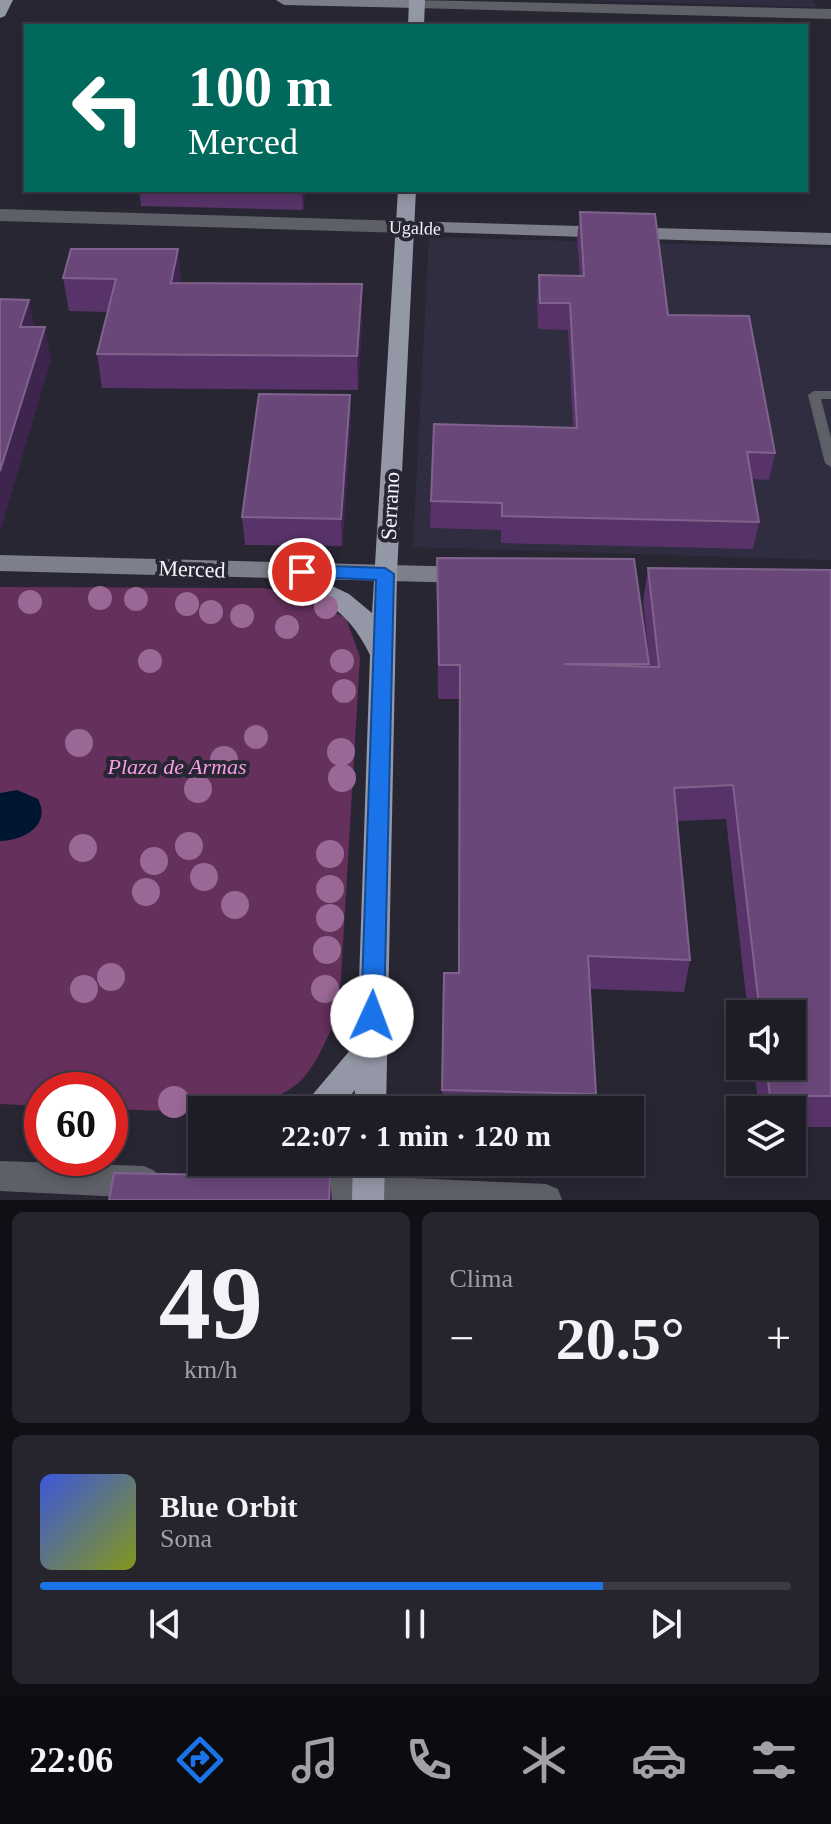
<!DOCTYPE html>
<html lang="es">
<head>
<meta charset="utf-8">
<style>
  :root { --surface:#1e1c26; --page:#26252e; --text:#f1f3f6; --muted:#a1a1a7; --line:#3c3a43; --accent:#1a73e8 }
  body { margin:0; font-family:Georgia,serif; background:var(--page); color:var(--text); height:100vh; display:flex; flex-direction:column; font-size:30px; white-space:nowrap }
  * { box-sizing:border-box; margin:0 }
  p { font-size:26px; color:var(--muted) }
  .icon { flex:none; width:44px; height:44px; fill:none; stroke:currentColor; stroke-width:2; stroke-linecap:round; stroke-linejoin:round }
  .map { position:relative; height:1200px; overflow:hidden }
  .panel { display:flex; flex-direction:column; gap:12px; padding:12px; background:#100f15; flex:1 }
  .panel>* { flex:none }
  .banner { position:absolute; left:24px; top:24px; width:784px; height:168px; border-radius:0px; box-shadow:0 4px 12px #0003,0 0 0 2px var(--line); background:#00695c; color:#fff; overflow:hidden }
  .buttons { position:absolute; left:726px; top:1000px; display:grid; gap:16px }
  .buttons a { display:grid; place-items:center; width:80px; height:80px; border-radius:0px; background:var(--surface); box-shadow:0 4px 12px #0003,0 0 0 2px var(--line); font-size:40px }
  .speed { position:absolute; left:24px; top:1072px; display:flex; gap:16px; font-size:40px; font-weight:700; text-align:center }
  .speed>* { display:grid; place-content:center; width:104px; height:104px; border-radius:50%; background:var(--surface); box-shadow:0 4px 12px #0003,0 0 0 2px var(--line); line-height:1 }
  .speed .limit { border:12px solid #d22; background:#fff; color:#111 }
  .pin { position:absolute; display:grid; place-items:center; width:68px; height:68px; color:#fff; margin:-34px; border:4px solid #fff; border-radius:50%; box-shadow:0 2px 8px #0007 }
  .me { position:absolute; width:88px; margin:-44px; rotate:2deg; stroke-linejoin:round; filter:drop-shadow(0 0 6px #0008) }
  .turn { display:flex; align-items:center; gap:28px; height:168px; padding:0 32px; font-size:36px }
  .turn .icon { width:104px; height:104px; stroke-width:2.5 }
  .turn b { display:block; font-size:56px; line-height:68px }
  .big { font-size:60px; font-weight:800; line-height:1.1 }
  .panel .widget { flex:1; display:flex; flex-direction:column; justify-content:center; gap:12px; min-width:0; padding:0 28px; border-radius:12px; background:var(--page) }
  .panel .dial { align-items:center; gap:0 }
  .dial b { font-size:104px; line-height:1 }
  .song { display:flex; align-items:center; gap:24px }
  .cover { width:96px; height:96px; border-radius:12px; background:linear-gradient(135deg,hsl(230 70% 55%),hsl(70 70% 35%)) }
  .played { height:8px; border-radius:4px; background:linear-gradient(90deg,var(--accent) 75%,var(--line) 75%) }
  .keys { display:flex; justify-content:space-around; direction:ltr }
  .heat { display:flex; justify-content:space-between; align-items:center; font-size:44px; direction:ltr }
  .panel .tiles { flex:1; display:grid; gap:12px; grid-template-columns:1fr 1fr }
  .widget:last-child { grid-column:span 2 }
  .trip { position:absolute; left:188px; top:1096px; width:456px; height:80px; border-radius:0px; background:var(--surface); box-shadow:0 4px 12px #0003,0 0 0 2px var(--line); font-weight:800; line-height:80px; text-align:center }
  .menu { display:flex; height:128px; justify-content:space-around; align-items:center; background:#0c0b0f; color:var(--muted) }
  .menu .icon { width:56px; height:56px }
  .menu .current { color:var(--accent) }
  .menu b { font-size:36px; color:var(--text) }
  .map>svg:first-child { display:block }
</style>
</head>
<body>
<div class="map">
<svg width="831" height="1200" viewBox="0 0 831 1200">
  <rect width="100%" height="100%" fill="#282633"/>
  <path fill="#312d40" d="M583,0h230l3,7z
    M429,237l402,11v312l-418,-13z"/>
  <path fill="#66305c" d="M0,587l264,1 31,7 51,23 14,39 -21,354c-10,23 -19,46 -34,65 -37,45 -143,34 -195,33v-19h-68v16l-42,-2z"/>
  <path fill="#001531" d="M17,790l21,9c14,26 -15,42 -38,42v-48z"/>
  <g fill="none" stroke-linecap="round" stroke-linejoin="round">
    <path fill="#5e6067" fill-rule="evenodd" d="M814,391h17v8h-10l10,39v29l-6,-4 -17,-68z"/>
    <path fill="#5e6067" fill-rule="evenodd" d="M411,0l420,9v10l-414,-11 -5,-2z
      M0,209l405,12 9,6 -9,6 -405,-12z
      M0,1161l144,5 11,5 5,11 -5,11 -11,5 -144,-7z
      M301,1173l245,11 12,5 4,11h-273l-4,-11 4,-11z"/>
    <path fill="#7d808a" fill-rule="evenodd" d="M276,0h147l2,3 -8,5 -133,-3z
      M405,221l426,12v12l-433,-14 -2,-4z
      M0,555l469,12 8,2 4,6 -4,6 -8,2 -469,-12z"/>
    <path fill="#9498a6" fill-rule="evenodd" d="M0,0h13l-8,16 -5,2z
      M409,0h16l-1,26h-16z
      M398,190h18l-19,384 -11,536h-32l1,-20 -16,20h-36l5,-10 49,-58 13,-387c-24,-50 -51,-57 -99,-78l-4,-6 4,-6h16l62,29 23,19z
      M216,1162h49c-8,20 -40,30 -60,38l-11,-5 -5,-11 5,-11z
      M353,1162h32l-1,38h-32z"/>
  </g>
  <g fill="#996894">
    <circle cx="100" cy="598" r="12"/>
    <circle cx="136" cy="599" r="12"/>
    <circle cx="30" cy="602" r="12"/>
    <circle cx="187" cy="604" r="12"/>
    <circle cx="326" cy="607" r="12"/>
    <circle cx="211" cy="612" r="12"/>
    <circle cx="242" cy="616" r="12"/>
    <circle cx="287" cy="627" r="12"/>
    <circle cx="150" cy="661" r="12"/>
    <circle cx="342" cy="661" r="12"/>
    <circle cx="344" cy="691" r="12"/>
    <circle cx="256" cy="737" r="12"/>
    <circle cx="79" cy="743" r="14"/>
    <circle cx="341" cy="752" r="14"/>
    <circle cx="224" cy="760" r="14"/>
    <circle cx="342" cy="778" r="14"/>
    <circle cx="198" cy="789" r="14"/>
    <circle cx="189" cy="846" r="14"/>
    <circle cx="83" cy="848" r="14"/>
    <circle cx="330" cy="854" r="14"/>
    <circle cx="154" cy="861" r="14"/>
    <circle cx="204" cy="877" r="14"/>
    <circle cx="330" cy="889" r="14"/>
    <circle cx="146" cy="892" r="14"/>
    <circle cx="235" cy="905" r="14"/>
    <circle cx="330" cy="918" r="14"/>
    <circle cx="327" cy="950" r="14"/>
    <circle cx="111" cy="977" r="14"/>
    <circle cx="84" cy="989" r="14"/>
    <circle cx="325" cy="989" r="14"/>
    <circle cx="174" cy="1102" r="16"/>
  </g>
  <path fill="#583369" d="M139,190h167l-3,20 -162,-4z
    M580,212l88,103 107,138 -6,27 -17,-1 7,43 -6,27 -252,-6v-13l-71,-2 1,-27 142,-74 -5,-97 -30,-1 -1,-27 2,-27 41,1 -3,-38z
    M71,249l111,34 180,34 -4,73 -256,-2 -5,-34 10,-42 -38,-1 -6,-33z
    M350,395l1,27 -9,124 -97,-1 -3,-28z
    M437,558l212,106 -1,3h2l-7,-65 5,-34 183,2v557h-39v-17h-33l-5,-44h38v-52h-44l-22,-195 -49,2 13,139 -6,32 -94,-3 6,105 -3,16h-151l2,-137h14l1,-274h-21z"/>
  <path fill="#3e254d" d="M302,190h4l-3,20z
    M178,249l4,33 -7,34 -4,-33z
    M362,284v33l-4,73 -1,-34z
    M29,300l7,33 -16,-6z
    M45,327l6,33 -51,172v-61z
    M350,395l1,27 -9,124 -1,-27z
    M330,1177l2,23h-3z"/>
  <path fill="#694879" stroke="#7f638d" stroke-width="2" d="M580,212l75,2 13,101 81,1 26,137 -28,-1 12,70 -257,-6v-13l-71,-2 3,-77 143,4 -7,-125h-30l-1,-28 45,1z
    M71,249h107l-7,34 191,1 -5,72 -260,-2 19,-75 -53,-1z
    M0,299l29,1 -9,27h25l-45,144z
    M259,394l91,1 -9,124 -99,-2z
    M437,558l197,1 15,105h-85l95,3 -11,-99 183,2v526h-61l-4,-30h26v-52h-32l-27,-229 -59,3 16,172 -102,-4 8,138 -154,-4 2,-117h15l1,-308h-21z
    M114,1173l216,4 -1,23h-220z"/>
  <path fill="#1a73e8" stroke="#114b97" stroke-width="2" d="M302,565l83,3 9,6 -10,442 -4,7 -8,3 -8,-3 -3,-7 15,-436 -80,-4 -3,-4z"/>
  <g text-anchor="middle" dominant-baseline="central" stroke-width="8" stroke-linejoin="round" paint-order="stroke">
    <g font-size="18" fill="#f5f3fc" stroke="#282633">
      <text transform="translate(415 228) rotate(2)">Ugalde</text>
    </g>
    <g font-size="22" fill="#f5f3fc" stroke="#282633">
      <text transform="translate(390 506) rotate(-87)">Serrano</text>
      <text transform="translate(192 569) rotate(2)">Merced</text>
    </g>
    <g font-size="22" font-style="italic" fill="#f59ee4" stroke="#282633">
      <text x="177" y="766">Plaza de Armas</text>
    </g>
  </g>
</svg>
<div class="buttons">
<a><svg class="icon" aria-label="sound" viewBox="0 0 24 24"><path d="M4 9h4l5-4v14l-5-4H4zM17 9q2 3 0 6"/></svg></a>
<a><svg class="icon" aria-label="layers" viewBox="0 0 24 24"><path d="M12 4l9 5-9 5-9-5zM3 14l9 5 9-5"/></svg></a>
</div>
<div class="speed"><div class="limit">60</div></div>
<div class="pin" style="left:302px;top:572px;background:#d93025"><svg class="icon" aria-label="arrive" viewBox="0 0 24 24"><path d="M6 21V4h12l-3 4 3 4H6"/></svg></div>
<svg class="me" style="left:372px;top:1016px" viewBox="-20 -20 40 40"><circle r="19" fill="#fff"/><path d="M0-13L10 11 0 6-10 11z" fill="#1a73e8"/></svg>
<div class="trip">22:07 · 1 min · 120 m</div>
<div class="banner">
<div class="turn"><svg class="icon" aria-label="left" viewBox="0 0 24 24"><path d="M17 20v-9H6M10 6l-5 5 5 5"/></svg><div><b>100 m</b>Merced</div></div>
</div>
</div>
<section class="panel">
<div class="tiles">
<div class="widget dial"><b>49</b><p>km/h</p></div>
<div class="widget"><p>Clima</p>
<div class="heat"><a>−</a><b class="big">20.5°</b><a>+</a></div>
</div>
<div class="widget">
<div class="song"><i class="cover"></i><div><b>Blue Orbit</b><p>Sona</p></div></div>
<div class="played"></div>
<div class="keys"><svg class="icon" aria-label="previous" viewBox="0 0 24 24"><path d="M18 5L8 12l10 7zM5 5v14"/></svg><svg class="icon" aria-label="pause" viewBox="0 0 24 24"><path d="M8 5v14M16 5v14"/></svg><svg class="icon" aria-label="next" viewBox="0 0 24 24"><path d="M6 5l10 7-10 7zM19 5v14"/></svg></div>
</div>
</div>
</section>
<nav class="menu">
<b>22:06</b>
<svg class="icon current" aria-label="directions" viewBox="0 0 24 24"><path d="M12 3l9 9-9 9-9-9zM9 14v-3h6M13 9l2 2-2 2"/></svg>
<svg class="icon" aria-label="music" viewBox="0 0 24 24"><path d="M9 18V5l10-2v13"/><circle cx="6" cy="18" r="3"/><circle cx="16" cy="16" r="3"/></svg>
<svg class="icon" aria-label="phone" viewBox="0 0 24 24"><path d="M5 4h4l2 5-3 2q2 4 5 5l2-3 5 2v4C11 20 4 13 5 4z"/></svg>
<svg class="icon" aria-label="climate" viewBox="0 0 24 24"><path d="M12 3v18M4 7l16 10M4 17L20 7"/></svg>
<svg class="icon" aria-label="car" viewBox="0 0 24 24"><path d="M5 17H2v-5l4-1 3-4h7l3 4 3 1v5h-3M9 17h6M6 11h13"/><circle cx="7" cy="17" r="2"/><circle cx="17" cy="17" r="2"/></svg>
<svg class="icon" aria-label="filters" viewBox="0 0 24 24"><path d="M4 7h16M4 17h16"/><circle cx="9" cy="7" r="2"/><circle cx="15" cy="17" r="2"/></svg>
</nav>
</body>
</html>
